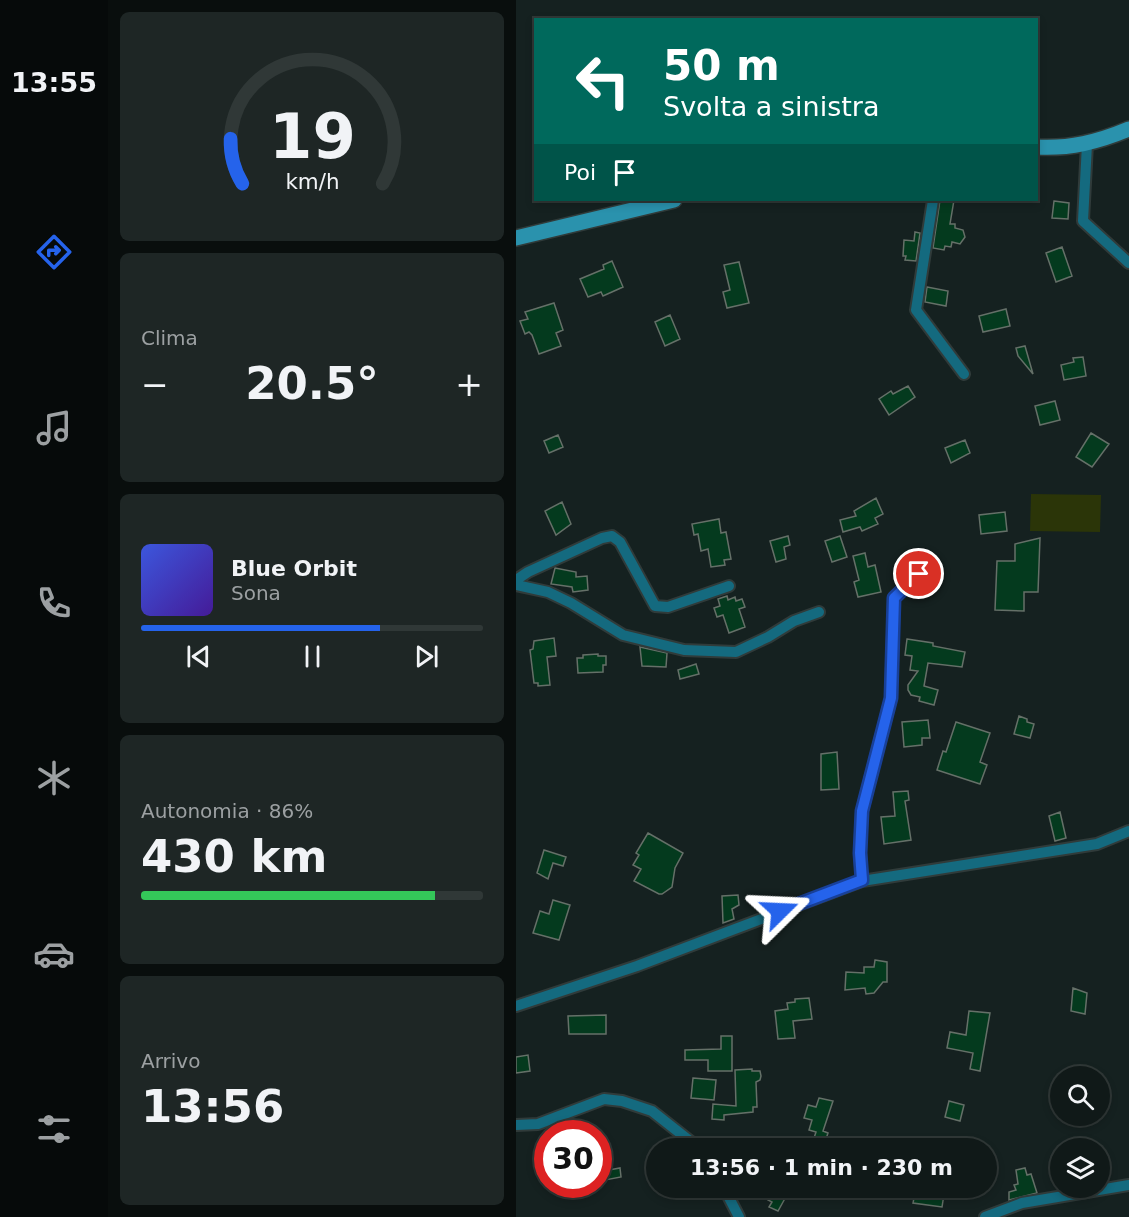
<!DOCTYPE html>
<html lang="it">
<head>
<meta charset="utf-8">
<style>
  :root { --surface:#101918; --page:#1e2625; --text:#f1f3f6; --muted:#9ca0a2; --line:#303837; --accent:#2563eb }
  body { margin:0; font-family:"DejaVu Sans",sans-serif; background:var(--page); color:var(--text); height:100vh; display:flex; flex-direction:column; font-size:22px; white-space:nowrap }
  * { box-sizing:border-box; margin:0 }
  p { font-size:20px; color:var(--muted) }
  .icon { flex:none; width:33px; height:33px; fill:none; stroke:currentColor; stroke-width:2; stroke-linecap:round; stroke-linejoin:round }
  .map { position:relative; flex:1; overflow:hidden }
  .details { display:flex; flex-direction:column; gap:12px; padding:12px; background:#090e0d; width:408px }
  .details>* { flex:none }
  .guide { position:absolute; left:18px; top:18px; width:504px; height:183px; border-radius:0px; box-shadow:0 3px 9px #0003,0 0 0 2px var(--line); background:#00695c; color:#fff; overflow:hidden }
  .buttons { position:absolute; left:534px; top:1066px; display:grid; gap:12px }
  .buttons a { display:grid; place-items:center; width:60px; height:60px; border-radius:50%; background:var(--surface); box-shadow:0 3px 9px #0003,0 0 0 2px var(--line); font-size:30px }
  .speed { position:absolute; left:18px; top:1120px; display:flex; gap:12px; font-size:30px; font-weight:700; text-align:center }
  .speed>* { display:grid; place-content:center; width:78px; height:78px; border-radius:50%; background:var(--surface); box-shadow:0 3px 9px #0003,0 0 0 2px var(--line); line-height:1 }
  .speed .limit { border:9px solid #d22; background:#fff; color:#111 }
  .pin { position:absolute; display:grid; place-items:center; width:51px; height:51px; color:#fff; margin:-26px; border:3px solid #fff; border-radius:50%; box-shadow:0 2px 6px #0007 }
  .me { position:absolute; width:66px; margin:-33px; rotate:69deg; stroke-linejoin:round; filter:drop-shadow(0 0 4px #0008) }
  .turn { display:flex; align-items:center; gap:21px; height:126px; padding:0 30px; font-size:27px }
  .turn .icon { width:78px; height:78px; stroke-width:2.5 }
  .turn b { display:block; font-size:42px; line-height:51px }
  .then { display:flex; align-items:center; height:57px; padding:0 30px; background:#0003; gap:12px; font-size:22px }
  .big { font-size:45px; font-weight:700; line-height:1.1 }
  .details .widget { flex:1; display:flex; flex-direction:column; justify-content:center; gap:9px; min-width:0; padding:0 21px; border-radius:9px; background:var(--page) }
  .details .dial { align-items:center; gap:0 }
  .dial svg { height:156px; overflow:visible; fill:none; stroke:var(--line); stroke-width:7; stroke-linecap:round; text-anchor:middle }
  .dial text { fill:var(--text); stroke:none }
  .song { display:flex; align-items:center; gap:18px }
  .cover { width:72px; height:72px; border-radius:9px; background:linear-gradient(135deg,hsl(230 70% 55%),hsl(260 70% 35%)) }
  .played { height:6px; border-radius:3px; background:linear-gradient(90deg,var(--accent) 70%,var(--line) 70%) }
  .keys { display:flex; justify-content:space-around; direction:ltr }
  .heat { display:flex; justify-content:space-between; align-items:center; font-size:33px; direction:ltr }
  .charge { height:9px; border-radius:4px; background:linear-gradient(90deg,#34c759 86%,var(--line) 0) }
  .trip { position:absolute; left:130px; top:1138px; width:351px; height:60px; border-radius:30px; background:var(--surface); box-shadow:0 3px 9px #0003,0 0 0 2px var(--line); font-weight:700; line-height:60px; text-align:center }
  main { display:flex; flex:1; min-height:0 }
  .menu { display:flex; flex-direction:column; width:108px; justify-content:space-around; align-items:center; background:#060a0a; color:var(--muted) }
  .menu .icon { width:42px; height:42px }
  .menu .current { color:var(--accent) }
  .menu b { font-size:27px; color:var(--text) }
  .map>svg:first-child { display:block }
</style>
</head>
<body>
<main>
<nav class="menu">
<b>13:55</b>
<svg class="icon current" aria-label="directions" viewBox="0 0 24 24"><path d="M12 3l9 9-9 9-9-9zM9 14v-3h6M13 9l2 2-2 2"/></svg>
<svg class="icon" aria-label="music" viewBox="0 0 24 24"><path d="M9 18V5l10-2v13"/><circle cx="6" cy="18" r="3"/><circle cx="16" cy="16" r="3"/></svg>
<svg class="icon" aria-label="phone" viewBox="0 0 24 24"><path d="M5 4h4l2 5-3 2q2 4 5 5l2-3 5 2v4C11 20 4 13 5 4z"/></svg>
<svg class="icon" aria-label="climate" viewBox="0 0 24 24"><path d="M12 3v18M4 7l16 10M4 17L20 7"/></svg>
<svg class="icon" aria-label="car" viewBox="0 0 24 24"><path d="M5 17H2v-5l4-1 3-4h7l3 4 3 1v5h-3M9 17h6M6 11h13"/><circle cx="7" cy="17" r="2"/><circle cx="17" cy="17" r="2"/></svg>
<svg class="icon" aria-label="filters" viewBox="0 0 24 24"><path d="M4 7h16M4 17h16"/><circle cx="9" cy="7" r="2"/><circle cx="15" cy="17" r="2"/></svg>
</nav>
<section class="details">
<div class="widget dial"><svg viewBox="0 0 100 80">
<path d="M14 69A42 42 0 1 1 86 69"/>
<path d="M14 69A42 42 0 0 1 8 46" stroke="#2563eb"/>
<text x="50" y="56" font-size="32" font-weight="700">19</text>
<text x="50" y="72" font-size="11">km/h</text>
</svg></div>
<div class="widget"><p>Clima</p>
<div class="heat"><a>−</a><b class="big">20.5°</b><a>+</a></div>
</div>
<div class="widget">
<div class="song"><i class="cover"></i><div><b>Blue Orbit</b><p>Sona</p></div></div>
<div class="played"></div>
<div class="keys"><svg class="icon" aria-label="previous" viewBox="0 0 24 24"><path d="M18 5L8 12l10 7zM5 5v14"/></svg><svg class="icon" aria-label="pause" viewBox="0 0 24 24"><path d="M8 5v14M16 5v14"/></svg><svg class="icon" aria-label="next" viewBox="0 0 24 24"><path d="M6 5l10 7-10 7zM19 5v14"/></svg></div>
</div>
<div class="widget"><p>Autonomia · 86%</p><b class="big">430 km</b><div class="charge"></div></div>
<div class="widget"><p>Arrivo</p><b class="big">13:56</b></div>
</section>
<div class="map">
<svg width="613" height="1217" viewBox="0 0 613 1217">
  <rect width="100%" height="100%" fill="#152120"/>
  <path fill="#2b3508" d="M515,494l70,1 -1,37 -70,-1z"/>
  <path fill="#043a1e" stroke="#657068" stroke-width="1.5" d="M424,200h14l-4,24h5v4l8,2 2,7 -5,7 -8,-2 -1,5 -6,-1 -1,4 -11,-2z
    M538,201l15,2 -1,16 -16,-1z
    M399,232l5,1 -4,28 -11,-1 1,-4h-3l1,-16 10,1z
    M546,247l10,29 -16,6 -10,-29z
    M96,261l11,26 -20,9 -2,-4 -13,5 -8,-18 24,-10 -1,-4z
    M223,262l10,41 -22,5 -4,-16 7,-2 -6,-25z
    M411,287l21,4 -2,15 -21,-4z
    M38,303l9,27 -7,3 5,13 -22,8 -7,-19 -3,-3 -4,2 -5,-13 8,-2 -3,-7z
    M490,309l4,17 -27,6 -4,-16z
    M154,315l10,24 -15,7 -10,-24z
    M509,346l8,28 -15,-18 -2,-8z
    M567,357l3,19 -22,4 -3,-15 13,-3 -1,-4z
    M392,386l7,11 -26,18 -10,-16 12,-8 2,3z
    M539,401l5,19 -20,5 -5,-19z
    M575,433l18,11 -17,23 -16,-10z
    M42,435l5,12 -14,6 -5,-12z
    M449,440l5,13 -19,10 -6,-15z
    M360,498l7,16 -8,4 3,6 -16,7 -2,-4 -17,5 -3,-12 16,-4 -2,-5z
    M46,502l9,22 -15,11 -11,-24z
    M489,512l2,19 -26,3 -2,-19z
    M203,519l2,14 5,-1 5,27 -7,1 1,5 -14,2 -3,-18 -7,2 -3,-17 -4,1 -2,-11z
    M272,536l2,9 -6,2 2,12 -10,3 -6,-21z
    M324,536l7,21 -15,5 -7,-21z
    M524,538l-2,54h-14v19l-29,-1 2,-49h18v-17z
    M349,553l3,14 7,-2 6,27 -23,5 -4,-15 5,-2 -6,-24z
    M39,568l21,4v5l11,-1 1,14 -15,2 -1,-5 -21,-3z
    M211,596l1,4 7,-3 1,4 6,-2 3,8 -6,2 6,18 -16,6 -6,-18 -6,2 -3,-9 6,-2 -2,-7z
    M38,638l2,18 -9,1 3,28 -12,1v-3h-4l-4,-33 3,-1 1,-8z
    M391,639l26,4v3l32,6 -3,15 -34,-4 -4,23 14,4 -4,15 -15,-4 1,-4 -9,-2 -3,-5v-5l10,-14 -8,-1 2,-14 -7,-1z
    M124,647l27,6 -1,14 -24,-1z
    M82,654v2h8v9h-3v7l-25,1 -1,-15h6v-3z
    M180,664l3,10 -19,5 -2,-9z
    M503,716l8,3v3l7,2 -4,14 -16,-4z
    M412,720l2,18h-8v7l-18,2 -2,-25z
    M440,722l34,11 -10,29 7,3 -7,19 -43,-14 6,-19 3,1z
    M321,752l2,37 -18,1v-36z
    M392,791l1,9 -4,1 6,39 -27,4 -3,-27 14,-1 -2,-24z
    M544,812l6,26 -11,3 -6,-25z
    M132,833l35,20 -8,15 -3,19 -10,7h-3l-25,-13 7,-12 -8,-4 6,-10 -3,-2z
    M28,850l22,7 -3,9 -10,-3 -5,16 -11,-6z
    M222,895l1,10 -7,4 2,10 -11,4 -1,-27z
    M37,900l17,5 -11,35 -26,-7 7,-22 9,3z
    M359,960l12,2v20h-4l-9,11 -8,1 -1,-6 -20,2 1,-18 18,1v-6h10z
    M557,988l14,5 -2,21 -14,-3z
    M293,998l3,21 -19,2 2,17 -17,1 -3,-28 13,-2 -1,-6 8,-1v-3z
    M453,1011l21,2 -10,58 -10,-2 3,-16 -26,-5 3,-16 16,3z
    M90,1015v19h-37l-1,-18z
    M205,1036h11v35h-24v-11h-23v-10l36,-1z
    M12,1055l2,16 -14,2v-16z
    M236,1069v2h8l1,5 -1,4 -4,2 1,25h-4v5l-29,3v5l-12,-1 1,-15 23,2 -1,-36z
    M177,1078l23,2 -2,20 -23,-2z
    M303,1098l14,3 -10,30 5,2 -4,12 -11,-4 3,-9 -7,-2 3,-10 -8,-2 4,-13 8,2z
    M433,1101l15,4 -4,16 -15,-4z
    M104,1168l1,9 -21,4 -2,-9z
    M509,1168l2,7 4,-1 6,19 -28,7v-8l7,-2 -2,-5 4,-1 -2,-14z
    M259,1188l13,5 -10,18 -9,-4 3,-5 -4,-2z
    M400,1188h29l-3,19 -29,-4z"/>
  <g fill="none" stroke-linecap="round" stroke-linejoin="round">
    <g stroke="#303b3a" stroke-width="14">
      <path id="minor" d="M571,144l-4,77 46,42
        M417,200l-17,110 48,64
        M0,580l12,-8 74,-34 10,-2 8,6 35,64 13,1 61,-21
        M0,585l32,7 23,11 52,32 61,15 52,2 32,-15 26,-16 25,-9
        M346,881l-2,-28 2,-42 29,-113 3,-100 25,-24
        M0,1006l121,-40 225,-85 235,-37 32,-13
        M0,1125l22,-1 66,-25 18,2 30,10 48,38
        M208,1188l15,29
        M469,1217l37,-14 107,-18"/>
    </g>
    <g stroke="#303b3a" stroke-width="18">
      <path id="secondary" d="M520,147c34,2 62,-5 93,-18
        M0,238l158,-38"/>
    </g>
    <use href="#minor" stroke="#146a7f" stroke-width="10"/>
    <use href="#secondary" stroke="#2a92ad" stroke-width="15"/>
  </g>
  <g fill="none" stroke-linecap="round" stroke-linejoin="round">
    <g stroke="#184099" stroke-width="15">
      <path id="route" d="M264,911l82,-31 -2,-27 2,-42 29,-113 3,-100 25,-24"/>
    </g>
    <use href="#route" stroke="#2563eb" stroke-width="10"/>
  </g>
</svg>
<div class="buttons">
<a><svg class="icon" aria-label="search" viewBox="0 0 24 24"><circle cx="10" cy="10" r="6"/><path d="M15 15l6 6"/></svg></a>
<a><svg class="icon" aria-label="layers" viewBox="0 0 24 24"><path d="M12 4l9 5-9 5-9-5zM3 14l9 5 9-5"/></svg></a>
</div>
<div class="speed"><div class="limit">30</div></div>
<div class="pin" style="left:403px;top:574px;background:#d93025"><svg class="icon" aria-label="arrive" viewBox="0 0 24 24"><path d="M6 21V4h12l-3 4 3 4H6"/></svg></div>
<svg class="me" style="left:264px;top:911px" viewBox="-20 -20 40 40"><path d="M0-17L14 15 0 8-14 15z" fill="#2563eb" stroke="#fff" stroke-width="4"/></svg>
<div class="trip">13:56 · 1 min · 230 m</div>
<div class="guide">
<div class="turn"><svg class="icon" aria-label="left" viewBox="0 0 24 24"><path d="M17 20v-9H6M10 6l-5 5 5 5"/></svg><div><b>50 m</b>Svolta a sinistra</div></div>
<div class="then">Poi<svg class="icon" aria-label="arrive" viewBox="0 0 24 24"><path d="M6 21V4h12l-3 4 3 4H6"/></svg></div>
</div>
</div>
</main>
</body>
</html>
